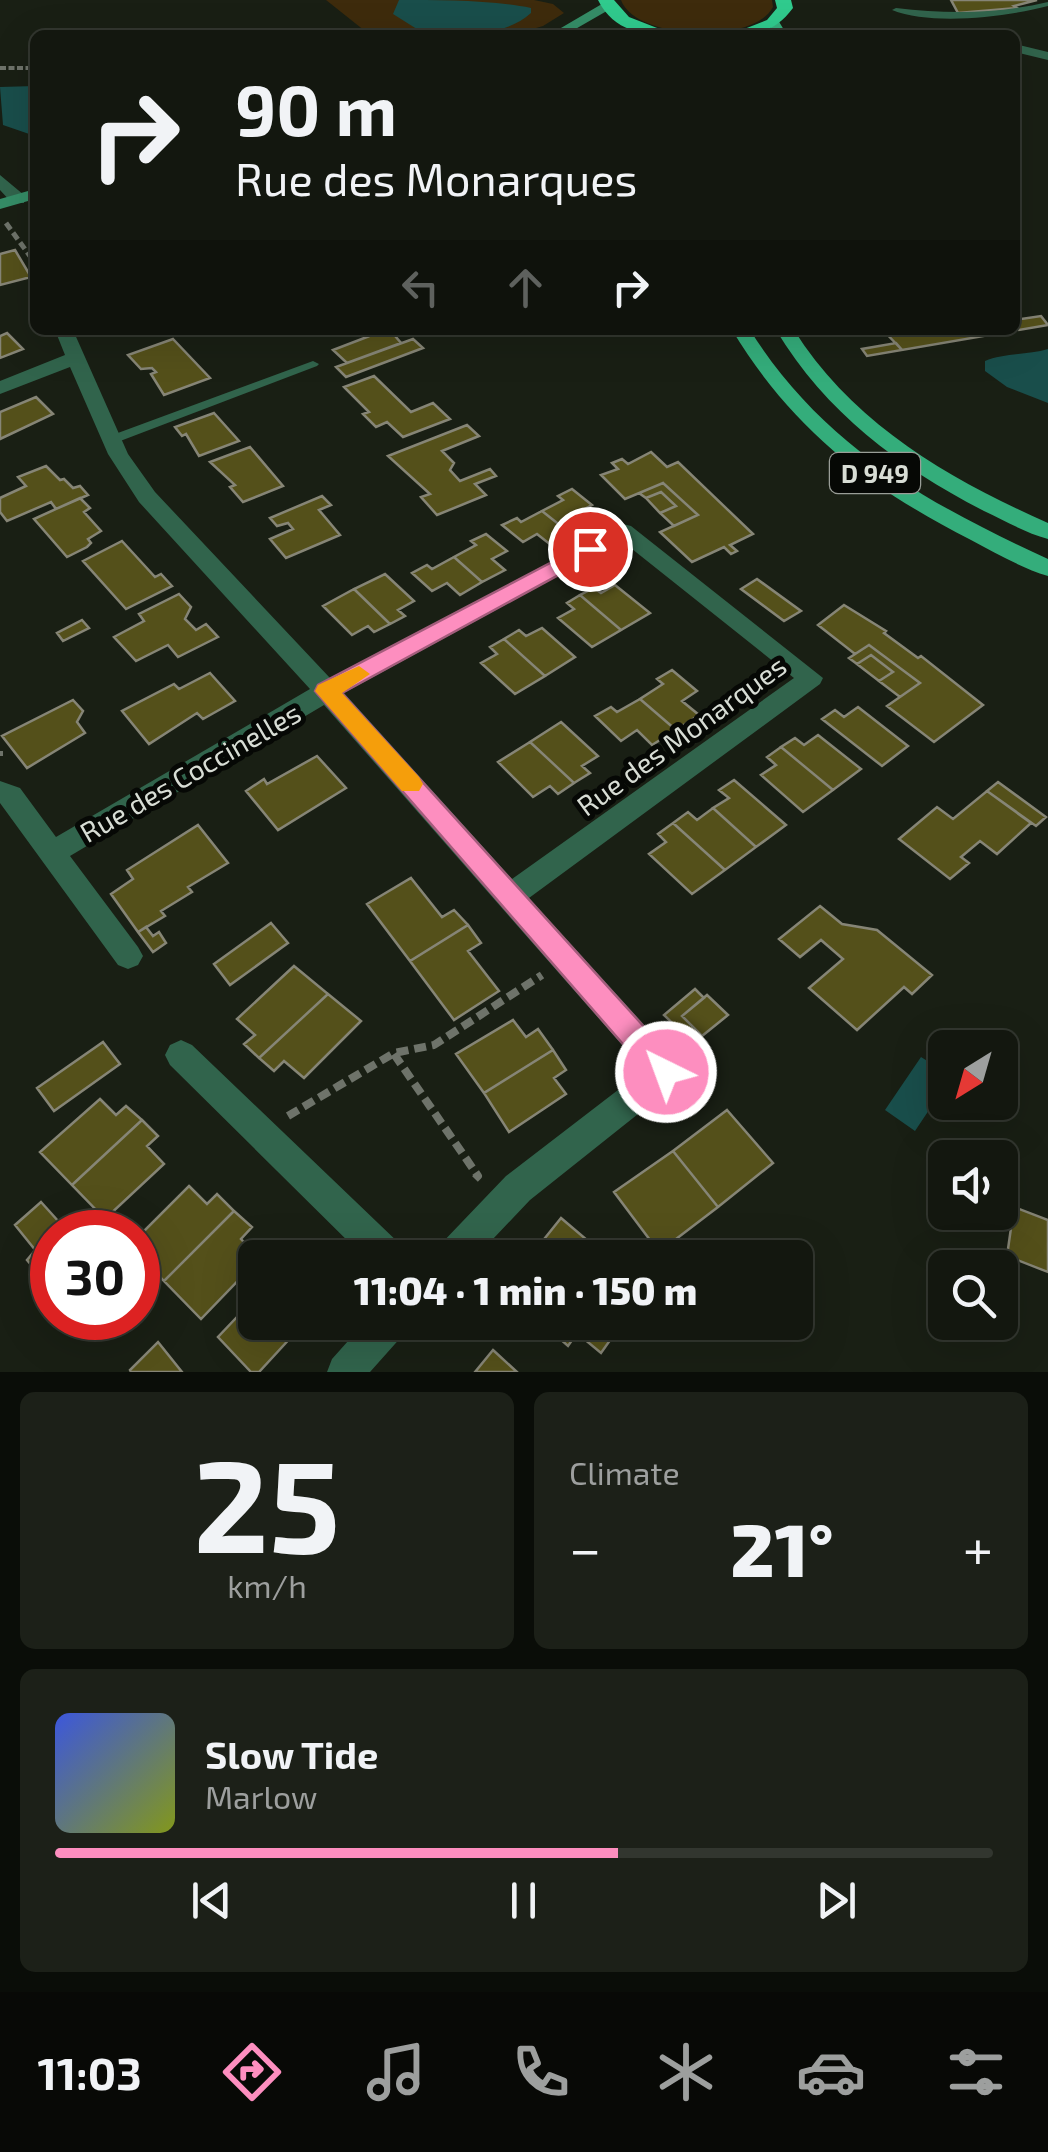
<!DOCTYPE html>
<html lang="en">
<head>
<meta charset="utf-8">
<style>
  :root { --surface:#13170f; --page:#1c2018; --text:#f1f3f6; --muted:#9d9f9e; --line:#32362f; --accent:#fd8ebf }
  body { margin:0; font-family:"Exo 2",sans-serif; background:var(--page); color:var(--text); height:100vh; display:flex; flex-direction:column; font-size:38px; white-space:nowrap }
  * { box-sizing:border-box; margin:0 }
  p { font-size:32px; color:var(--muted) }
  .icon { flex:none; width:55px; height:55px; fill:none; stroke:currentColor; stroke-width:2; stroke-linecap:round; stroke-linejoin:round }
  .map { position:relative; height:1372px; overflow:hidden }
  .panel { display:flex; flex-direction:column; gap:20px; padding:20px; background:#0a0d08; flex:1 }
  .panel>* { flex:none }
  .banner { position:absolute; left:30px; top:30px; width:990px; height:305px; border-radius:15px; box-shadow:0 10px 40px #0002,0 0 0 2px var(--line); background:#13170f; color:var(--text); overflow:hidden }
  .needle { width:65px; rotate:217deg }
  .fabs { position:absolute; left:928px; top:1030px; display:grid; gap:20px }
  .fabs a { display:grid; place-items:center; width:90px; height:90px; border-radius:15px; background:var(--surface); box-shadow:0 10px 40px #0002,0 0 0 2px var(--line); font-size:50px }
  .speed { position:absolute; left:30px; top:1210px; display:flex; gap:20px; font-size:50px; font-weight:700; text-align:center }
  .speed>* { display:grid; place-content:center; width:130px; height:130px; border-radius:50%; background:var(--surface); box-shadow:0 10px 40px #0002,0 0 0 2px var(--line); line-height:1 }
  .speed .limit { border:15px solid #d22; background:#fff; color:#111 }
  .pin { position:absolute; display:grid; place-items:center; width:85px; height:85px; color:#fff; margin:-42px; border:5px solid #fff; border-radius:50%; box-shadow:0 2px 10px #0007 }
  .me { position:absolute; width:110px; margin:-55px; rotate:318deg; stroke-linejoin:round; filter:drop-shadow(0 0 8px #0008) }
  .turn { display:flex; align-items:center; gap:35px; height:210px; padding:0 40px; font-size:45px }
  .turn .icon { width:130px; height:130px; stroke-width:2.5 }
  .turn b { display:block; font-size:70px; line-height:85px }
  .lanes { display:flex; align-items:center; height:95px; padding:0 40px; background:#0003; justify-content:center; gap:50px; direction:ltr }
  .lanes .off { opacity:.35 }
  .big { font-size:75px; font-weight:800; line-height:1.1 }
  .panel .tile { flex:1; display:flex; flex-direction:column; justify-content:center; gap:15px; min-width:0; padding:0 35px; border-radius:15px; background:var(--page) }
  .panel .dial { align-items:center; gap:0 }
  .dial b { font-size:130px; line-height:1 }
  .song { display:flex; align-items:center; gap:30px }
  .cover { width:120px; height:120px; border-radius:15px; background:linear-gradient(135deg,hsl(230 70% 55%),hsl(70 70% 35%)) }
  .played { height:10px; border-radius:5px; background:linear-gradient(90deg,var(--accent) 60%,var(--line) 60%) }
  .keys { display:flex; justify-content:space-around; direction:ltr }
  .heat { display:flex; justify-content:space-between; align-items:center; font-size:55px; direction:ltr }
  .panel .tiles { flex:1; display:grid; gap:20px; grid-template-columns:1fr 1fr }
  .tile:last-child { grid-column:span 2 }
  .trip { position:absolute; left:238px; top:1240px; width:575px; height:100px; border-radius:15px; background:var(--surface); box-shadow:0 10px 40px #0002,0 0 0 2px var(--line); font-weight:800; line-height:100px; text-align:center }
  .tab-bar { display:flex; height:160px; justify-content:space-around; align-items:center; background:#080906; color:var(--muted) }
  .tab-bar .icon { width:70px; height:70px }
  .tab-bar .current { color:var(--accent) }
  .tab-bar b { font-size:45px; color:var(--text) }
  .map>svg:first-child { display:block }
</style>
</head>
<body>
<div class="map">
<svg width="1048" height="1372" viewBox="0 0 1048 1372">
  <rect width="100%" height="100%" fill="#191f14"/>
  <path fill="#3e2b0c" d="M326,0h208l19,4 11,9 -21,13 -31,9h-142z
    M621,0h151l1,7c-19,38 -138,33 -152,-7z"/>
  <path fill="#194e4b" d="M399,0c41,0 93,0 132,8v5c-29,26 -78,22 -114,22l3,-4 -27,-17z
    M35,86v50l-32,-11 -3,-38z
    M1048,349v54l-41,-16 -22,-16v-10c18,-8 43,-6 63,-12z
    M921,1057l24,15v14l-30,45 -30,-21z"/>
  <path fill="#54501a" stroke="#868576" stroke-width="2.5" d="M951,0h86l-23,6 3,2 -59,5z
    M15,250l16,27 -31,8v-31z
    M1041,316l7,9 -29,5 -4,-5v-5z
    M354,330h36l11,13 -54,20 -14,-13 34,-13z
    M883,330h129l1,1 -111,19z
    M7,333l16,16 -23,9v-22z
    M173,339l37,39 -46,17 -13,-21 5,-2 -4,-4 -11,1 -13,-14z
    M413,339l10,9 -77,29 -10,-10z
    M896,343l6,7 -35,6 -5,-7z
    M374,376l37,36 22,-9 17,16 -47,18 -16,-15 -11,5 -13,-13 6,-2 -25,-25z
    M36,397l17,17 -53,25v-27z
    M214,413l25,28 -40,15 -13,-22 -4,2 -7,-9z
    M467,425l12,11 -37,15 12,12 -4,7 10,11 30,-12 6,7 -21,8 11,11 -49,20 -16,-18 9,-3 -42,-38z
    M250,447l33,39 -40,16 -13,-15 5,-2 -25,-23z
    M651,452l16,15 11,-5 75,72 -23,11 7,6 -6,3 -7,-7 -32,15 -32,-30 38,-17 -35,-32 -38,16 -24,-24 17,-6 -6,-6 10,-4 6,5z
    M46,466l14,14 4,-1 9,9 7,-2 8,9 -32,14 -5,-7 -44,19 -7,-9v-14l26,-12 -8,-9z
    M663,483l35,32 -24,11 -14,-13 16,-7 -15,-14 -15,6 -7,-5z
    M572,489l20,16 -13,7 13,11 -21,11 -29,-23 21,-11 -5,-4z
    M661,492l15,14 -16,7 -14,-15z
    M322,496l9,9 -12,5 21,25 -54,23 -16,-19 23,-10 -5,-6 -11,3 -7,-8z
    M80,498l10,10 -6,4 17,19 -13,8 3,4 -4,4 -20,10 -33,-38z
    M542,511l29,23 -20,11 -14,-11 -14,8 -21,-17 15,-7 4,4z
    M486,534l21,17 -15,8 13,11 -23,12 -28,-25 22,-12 -5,-4z
    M122,541l33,36 6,-3 11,12 -46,23 -43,-48z
    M454,557l28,25 -22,13 -13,-12 -15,8 -20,-18 15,-8 5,4z
    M385,574l29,27 -16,9 7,6 -15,8 -36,-35z
    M757,579l44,32 -17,10 -43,-32z
    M615,585l35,28 -29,17 -41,-35 14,-7 7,5z
    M354,589l36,35 -16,8 -6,-6 -16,9 -29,-29z
    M179,594l12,13 -6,12 11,11 10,-6 12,13 -40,20 -10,-12 -32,16 -22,-24 30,-16 -5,-7z
    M580,595l41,35 -29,17 -34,-29 16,-9 -7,-6z
    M844,605l42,26 -2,2 34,25 3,-2 62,49 -49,37 -47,-36 33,-23 -51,-38 -14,9 -37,-29z
    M82,620l7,8 -26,13 -6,-8z
    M542,628l33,29 -30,19 -41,-37 15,-9 7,6z
    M504,639l41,37 -30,18 -34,-31 16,-9 -7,-7z
    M869,645l51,38 -20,14 -21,-16 14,-9 -22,-17 -14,9 -8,-6z
    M871,655l22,17 -14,9 -22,-17z
    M672,670l25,21 -15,10 17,14 -23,15 -36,-31 23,-15 -6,-5z
    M210,673l25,28 -32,18 -6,-6 -48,31 -27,-33 52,-27 5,5z
    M640,699l36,31 -24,15 -15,-15 -16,11 -26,-25 16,-9 6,5z
    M73,700l10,11 -6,11 8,11 -58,35 -25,-32z
    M858,707l50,39 -26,20 -60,-47 13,-9 9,7z
    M561,722l37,34 -16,10 8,7 -16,10 -44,-41z
    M818,735l43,34 -28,21 -52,-43 14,-9 9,7z
    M530,742l44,41 -16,11 -8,-8 -17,11 -35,-35z
    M781,747l52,43 -30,22 -42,-37 15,-10 -9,-8z
    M317,756l29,32 -68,42 -32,-39 18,-12 3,5z
    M734,780l52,45 -30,22 -43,-39 16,-10 -10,-8z
    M998,782l48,35 -10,9 -49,-35z
    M987,791l44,32 -34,31 -17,-13 -19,16 8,6 -19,16 -51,-40 38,-32 16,12z
    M713,808l43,39 -31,23 -52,-47 15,-11 9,8z
    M673,823l52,47 -33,24 -43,-40 17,-12 -8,-8z
    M198,825l30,38 -40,24 4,5 -31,19 4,5 -27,16 -27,-38 22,-15 -6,-9z
    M411,878l31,39 12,-7 14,15 -58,36 -43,-57z
    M820,906l22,18 35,6 55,45 -20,19 -8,-7 -47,43 -48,-42 34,-29 -22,-19 -21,17 -21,-18z
    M271,923l17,20 -58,42 -16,-21z
    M468,925l13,18 -13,8 31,40 -45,29 -44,-59z
    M146,927l7,9 6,-4 7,11 -13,9 -15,-20z
    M294,966l34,28 -69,64 -15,-14 11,-9 -18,-16z
    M695,989l9,9 -22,18 20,20 -9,7 -29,-28z
    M328,994l33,27 -57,57 -20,-17 -10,10 -15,-13z
    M707,995l21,20 -26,21 -20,-20z
    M513,1020l13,17 12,-8 15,21 -69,43 -28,-39z
    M103,1042l17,22 -66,47 -17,-23z
    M553,1050l13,20 -12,8 12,16 -57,38 -25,-39z
    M100,1099l16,16 10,-9 16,14 -70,65 -32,-33z
    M727,1110l46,53 -55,44 -45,-56z
    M142,1120l16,16 -11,10 17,18 -59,55 -33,-34z
    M673,1151l45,56 -59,45 -45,-60z
    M189,1186l18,18 10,-10 17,17 -70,70 -26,-27v-17z
    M41,1202l18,20 -23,29 -21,-26z
    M1014,1207l34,13v52l-41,-16z
    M234,1211l18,16 -11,12 18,19h-4v5l-54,56 -37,-38z
    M561,1218l46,39v1h-78z
    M59,1222l8,10h-15v58l-25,-30z
    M255,1298v24h50l-46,50h-8l-33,-35z
    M556,1322h67l-22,31 -24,-20 -9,13 -18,-16z
    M158,1342l24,30h-51l-1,-2z
    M493,1350l24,22h-42z"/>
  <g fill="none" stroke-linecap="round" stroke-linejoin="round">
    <path stroke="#6e736a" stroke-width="4" stroke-dasharray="6 2.5" stroke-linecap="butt" d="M0,68h35"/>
    <path stroke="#6e736a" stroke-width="5" stroke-dasharray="8 4" stroke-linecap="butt" d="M6,223l29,40"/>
    <path stroke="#6e736a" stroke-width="6" stroke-dasharray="10 5" stroke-linecap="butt" d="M0,751v5"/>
    <path stroke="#6e736a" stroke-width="8" stroke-dasharray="12 6" stroke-linecap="butt" d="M394,1054l84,122 -3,3
      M288,1116l106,-63 40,-8 108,-70"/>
    <path fill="#31644c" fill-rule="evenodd" d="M1048,2v4c-42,11 -116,20 -156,4l4,-2c52,6 101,6 152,-6z
      M313,361l6,3 -2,2 -202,77 -4,1 -6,-4 2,-3z"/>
    <path fill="#31644c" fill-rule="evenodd" d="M905,31h43l7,4h-57z
      M1015,44l33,8v8l-33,-8z
      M0,175l24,20v8h-12l-12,-13z
      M55,330h18l55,124 27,38 175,186 293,-154 8,2 192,152 -3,6 -291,214 148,163 5,11 -5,11 -147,117 -55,58h-41l5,-12 67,-70 138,-106 -320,-365 -254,151 68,91 5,9 -5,9 -10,4 -10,-4 -118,-162v-22l20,7 36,49 254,-148 -171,-187 -31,-48 -38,-87 -70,27v-13l65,-26zM622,541l172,137 -282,201 -168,-186z
      M181,1040l11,5 210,201 5,12h-42l-195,-193 -5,-10 5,-10z
      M365,1322h43l-5,13 -33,37h-43l5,-13z"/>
    <path fill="#358d67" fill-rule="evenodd" d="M607,1l5,1v6l-40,23 78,-3 7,4 -108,3z
      M35,189v10l-35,10v-10z"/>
    <path fill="#34ad7b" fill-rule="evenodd" d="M768,20h10l9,15h-14z
      M732,330h18c73,116 177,173 298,229v17c-27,-8 -52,-23 -77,-36 -102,-52 -179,-111 -239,-210z
      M776,330h18c59,94 155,149 254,193v16c-22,-6 -43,-18 -64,-28 -85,-44 -158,-98 -208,-181z"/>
    <path fill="#30ca8d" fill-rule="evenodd" d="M598,0h16l15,17 46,18c-32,0 -61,-3 -77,-35z
      M775,0h16l2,8c-18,24 -36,27 -64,27l38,-15 10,-12z"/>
  </g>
  <path fill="#fd8ebf" stroke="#a45c7c" stroke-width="2.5" d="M590,542l7,2 3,5 -3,5 -255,139 334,369 4,10 -4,10 -10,4 -10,-4 -341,-391 3,-6z"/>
  <path fill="#f59e0b" d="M359,666l11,8 -28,19 77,84 4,7 -4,7h-17l-87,-100 3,-6z"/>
  <g text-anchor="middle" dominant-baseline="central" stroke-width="10" stroke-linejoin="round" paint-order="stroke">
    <rect fill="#060805" stroke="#999d97" stroke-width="2.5" x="830" y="453" width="90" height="40" rx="8"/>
    <g font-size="25" font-weight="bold" fill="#d8ddd5">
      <text x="875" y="473">D 949</text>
    </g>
    <g font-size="28" fill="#d8ddd5" stroke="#060805">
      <text transform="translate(681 735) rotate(-36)">Rue des Monarques</text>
      <text transform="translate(190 772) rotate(-30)">Rue des Coccinelles</text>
    </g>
  </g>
</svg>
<div class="fabs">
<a><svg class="needle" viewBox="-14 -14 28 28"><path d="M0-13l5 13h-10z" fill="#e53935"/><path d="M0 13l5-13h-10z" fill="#9d9f9e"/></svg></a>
<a><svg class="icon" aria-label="sound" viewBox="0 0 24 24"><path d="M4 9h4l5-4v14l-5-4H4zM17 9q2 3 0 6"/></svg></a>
<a><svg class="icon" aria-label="search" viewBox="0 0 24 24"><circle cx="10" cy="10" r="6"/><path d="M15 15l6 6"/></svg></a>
</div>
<div class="speed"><div class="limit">30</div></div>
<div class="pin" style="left:590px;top:549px;background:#d93025"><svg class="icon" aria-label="arrive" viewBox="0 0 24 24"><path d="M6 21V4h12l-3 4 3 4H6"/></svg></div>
<svg class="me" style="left:666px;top:1072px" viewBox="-20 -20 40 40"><circle r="17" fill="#fd8ebf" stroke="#fff" stroke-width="3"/><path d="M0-11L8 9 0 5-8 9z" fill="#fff"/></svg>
<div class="trip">11:04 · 1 min · 150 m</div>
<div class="banner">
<div class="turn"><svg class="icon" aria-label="right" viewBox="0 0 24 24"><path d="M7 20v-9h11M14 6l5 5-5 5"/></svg><div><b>90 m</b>Rue des Monarques</div></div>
<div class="lanes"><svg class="icon off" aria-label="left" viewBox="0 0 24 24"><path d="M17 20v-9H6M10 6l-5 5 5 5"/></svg><svg class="icon off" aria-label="ahead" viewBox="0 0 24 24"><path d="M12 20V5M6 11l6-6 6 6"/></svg><svg class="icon" aria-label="right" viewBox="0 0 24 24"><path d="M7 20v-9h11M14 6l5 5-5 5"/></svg></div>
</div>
</div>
<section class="panel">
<div class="tiles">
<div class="tile dial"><b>25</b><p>km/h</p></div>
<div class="tile"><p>Climate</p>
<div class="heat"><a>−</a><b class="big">21°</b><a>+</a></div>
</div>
<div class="tile">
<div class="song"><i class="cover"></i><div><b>Slow Tide</b><p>Marlow</p></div></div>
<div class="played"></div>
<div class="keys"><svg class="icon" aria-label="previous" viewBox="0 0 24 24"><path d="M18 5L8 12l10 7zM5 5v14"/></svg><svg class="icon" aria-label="pause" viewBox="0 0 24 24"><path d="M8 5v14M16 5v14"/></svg><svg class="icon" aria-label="next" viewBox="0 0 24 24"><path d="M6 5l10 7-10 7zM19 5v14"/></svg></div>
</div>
</div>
</section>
<nav class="tab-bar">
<b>11:03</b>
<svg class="icon current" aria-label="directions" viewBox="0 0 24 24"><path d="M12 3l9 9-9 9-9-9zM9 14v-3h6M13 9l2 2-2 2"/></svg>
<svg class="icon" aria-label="music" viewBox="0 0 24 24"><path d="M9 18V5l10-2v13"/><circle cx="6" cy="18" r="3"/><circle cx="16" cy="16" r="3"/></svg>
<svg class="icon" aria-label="phone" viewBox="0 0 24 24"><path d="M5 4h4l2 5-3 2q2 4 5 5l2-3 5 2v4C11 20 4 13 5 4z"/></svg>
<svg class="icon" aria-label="climate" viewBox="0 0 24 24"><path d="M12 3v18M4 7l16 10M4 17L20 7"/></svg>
<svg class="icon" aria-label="car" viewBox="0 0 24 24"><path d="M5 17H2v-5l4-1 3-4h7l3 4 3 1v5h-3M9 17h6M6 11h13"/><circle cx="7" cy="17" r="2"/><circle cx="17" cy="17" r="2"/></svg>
<svg class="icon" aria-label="filters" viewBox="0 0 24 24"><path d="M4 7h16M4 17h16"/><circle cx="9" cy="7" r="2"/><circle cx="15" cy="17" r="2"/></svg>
</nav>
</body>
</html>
